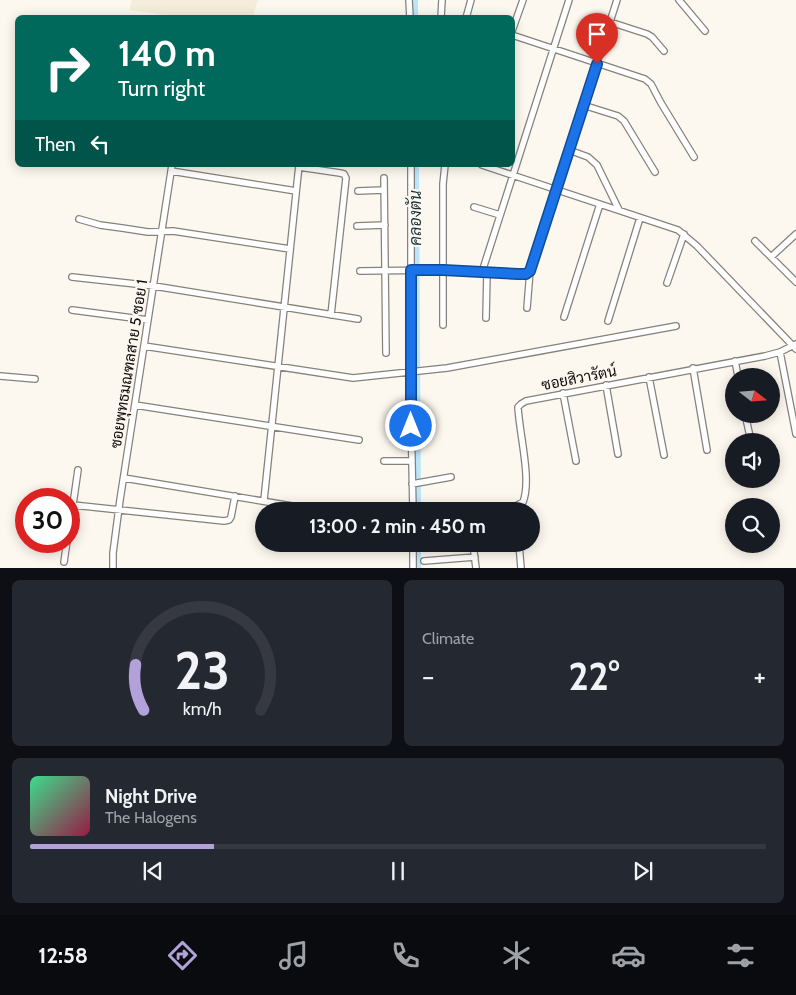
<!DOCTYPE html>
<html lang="en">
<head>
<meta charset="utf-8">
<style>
  :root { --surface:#171b24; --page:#242831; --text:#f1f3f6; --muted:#9ea1a6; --line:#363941; --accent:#b3a2da }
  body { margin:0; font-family:Cabin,Sarabun,sans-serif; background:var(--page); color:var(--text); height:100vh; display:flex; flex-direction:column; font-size:19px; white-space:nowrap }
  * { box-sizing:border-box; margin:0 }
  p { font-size:16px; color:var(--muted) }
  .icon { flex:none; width:28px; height:28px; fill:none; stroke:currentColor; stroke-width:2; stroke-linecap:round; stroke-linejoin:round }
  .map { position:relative; height:568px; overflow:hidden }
  .drawer { display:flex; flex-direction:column; gap:12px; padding:12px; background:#0d0f14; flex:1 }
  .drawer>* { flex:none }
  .hud { position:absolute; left:15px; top:15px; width:500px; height:152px; border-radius:8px; box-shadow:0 2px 12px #0003; background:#00695c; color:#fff; overflow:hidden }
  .needle { width:32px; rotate:107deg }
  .fabs { position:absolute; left:725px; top:368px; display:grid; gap:10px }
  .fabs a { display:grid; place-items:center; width:55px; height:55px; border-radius:50%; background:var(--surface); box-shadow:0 2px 12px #0003; font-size:25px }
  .speed { position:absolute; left:15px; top:488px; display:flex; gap:10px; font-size:25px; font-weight:700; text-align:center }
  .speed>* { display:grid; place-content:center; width:65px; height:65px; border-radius:50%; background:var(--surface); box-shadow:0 2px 12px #0003; line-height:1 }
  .speed .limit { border:8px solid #d22; background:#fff; color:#111 }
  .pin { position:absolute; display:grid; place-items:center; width:42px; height:42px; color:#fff; margin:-51px -21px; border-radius:50% 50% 50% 0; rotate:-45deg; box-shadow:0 0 5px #0007 }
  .pin .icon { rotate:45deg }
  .me { position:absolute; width:55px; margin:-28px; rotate:0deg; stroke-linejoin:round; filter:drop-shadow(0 0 4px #0008) }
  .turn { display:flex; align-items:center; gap:18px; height:105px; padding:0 20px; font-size:22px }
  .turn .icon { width:65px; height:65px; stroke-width:2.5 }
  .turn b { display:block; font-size:35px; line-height:42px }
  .then { display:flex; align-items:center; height:48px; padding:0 20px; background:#0003; gap:10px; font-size:19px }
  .big { font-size:38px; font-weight:700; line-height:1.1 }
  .drawer .card { flex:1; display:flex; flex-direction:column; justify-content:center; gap:8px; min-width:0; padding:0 18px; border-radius:8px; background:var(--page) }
  .drawer .dial { align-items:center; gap:0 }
  .dial svg { height:130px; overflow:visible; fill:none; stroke:var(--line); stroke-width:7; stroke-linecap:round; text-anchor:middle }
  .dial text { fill:var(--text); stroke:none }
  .song { display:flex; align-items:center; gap:15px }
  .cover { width:60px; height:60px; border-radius:8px; background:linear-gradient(135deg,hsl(150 70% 55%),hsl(340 70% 35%)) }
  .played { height:5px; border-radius:2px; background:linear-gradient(90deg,var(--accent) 25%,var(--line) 25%) }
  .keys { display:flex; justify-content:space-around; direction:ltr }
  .heat { display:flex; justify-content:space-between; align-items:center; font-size:28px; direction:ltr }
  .drawer .tiles { flex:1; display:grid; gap:12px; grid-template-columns:1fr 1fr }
  .card:last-child { grid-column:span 2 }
  .trip { position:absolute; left:255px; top:502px; width:285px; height:50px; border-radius:25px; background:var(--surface); box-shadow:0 2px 12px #0003; font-weight:700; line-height:50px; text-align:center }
  .tab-bar { display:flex; height:80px; justify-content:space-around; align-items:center; background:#090b0e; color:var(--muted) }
  .tab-bar .icon { width:35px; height:35px }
  .tab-bar .current { color:var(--accent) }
  .tab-bar b { font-size:22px; color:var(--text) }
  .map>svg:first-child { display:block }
</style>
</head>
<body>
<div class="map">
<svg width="796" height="568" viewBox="0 0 796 568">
  <rect width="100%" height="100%" fill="#fdf8ef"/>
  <path fill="#f5ecdc" d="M132,0h126l-5,17 -66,1 -58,-8z"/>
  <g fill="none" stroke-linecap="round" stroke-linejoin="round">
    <path stroke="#bbe6f9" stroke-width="8" d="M414,0v18
      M415,165l2,346
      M417,568v-24"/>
    <g stroke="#86817a" stroke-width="8">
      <path id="street" d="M409,0l1,18
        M679,0l26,31
        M441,18l1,-18
        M466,18l5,-18
        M610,22l37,12 5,3 12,14
        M512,31l11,-31
        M512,35l133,44 6,5 10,19 33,54
        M583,105l35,11 6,5 31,51
        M569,150l19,7 9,8 22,45
        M411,165v250l2,96
        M482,165l196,65 19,16 99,103
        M299,167l41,6 4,1 2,4 -15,137
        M171,171l125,20
        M384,178l2,175
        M358,191l26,-1
        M474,207l26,8
        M79,219l21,6 22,3 26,4 25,-1 117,18
        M357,226l28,-1
        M755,241l41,41
        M771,257l25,-23
        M360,271l83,-1 83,4 4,-3
        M482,272l87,-272
        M72,277l82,9 204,33
        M667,283l17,-49
        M527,308l3,-37 87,-271
        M72,310l76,10
        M564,317l36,-113
        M486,318l1,-46
        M608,321l32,-103
        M443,325v-141l2,-19
        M144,346l209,32 94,-10 229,-42
        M780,352l16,82
        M735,361l3,15
        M693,368l14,82
        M0,376l35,3
        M649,377l15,78
        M606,385l12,69
        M563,393l13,68
        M135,405l224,35
        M745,414l6,27
        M384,461h28
        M124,478l180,30
        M412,484l39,-7
        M264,500l35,-335
        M73,505l151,16 5,-1 2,-3 4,-21
        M467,511l49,-5 7,-4c9,-22 -4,-70 -5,-95l3,-3 5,-3 239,-45 15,-4 16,-8
        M69,532l9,-62
        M473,544l3,24
        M519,544l2,24
        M424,561l51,-4
        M64,562l3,-21
        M113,568v-15l7,-53 52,-335
        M413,568v-24"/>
    </g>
    <use href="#street" stroke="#fff" stroke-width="5.5"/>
  </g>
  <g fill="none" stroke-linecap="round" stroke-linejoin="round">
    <g stroke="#114b97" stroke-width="12">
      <path id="route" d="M411,426v-156h32l75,4h8l4,-3 67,-207"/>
    </g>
    <use href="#route" stroke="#1a73e8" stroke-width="9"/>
  </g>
  <g text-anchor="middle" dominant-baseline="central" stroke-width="4.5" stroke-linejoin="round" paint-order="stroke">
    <g font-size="15" fill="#0d0b09" stroke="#fdf8ef">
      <text transform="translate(129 364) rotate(-81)">ซอยพุทธมณฑลสาย 5 ซอย 1</text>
      <text transform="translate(579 378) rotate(-11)">ซอยสิวารัตน์</text>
    </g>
    <g font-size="16" font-style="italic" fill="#1c313a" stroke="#fdf8ef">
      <text transform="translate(415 218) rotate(-90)">คลองตัน</text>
    </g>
  </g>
</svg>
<div class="fabs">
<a><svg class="needle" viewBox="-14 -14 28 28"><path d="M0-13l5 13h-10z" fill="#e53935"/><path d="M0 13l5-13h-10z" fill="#9ea1a6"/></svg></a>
<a><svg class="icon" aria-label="sound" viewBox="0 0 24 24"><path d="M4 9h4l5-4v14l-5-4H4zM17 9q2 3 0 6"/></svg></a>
<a><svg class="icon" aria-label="search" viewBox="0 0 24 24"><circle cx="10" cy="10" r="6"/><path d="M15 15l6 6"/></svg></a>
</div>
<div class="speed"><div class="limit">30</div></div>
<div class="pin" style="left:597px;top:64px;background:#d93025"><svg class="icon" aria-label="arrive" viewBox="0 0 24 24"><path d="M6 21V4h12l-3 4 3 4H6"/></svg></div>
<svg class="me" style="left:411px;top:426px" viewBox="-20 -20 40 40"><circle r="17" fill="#1a73e8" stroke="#fff" stroke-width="3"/><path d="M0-11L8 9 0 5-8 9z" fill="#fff"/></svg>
<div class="trip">13:00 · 2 min · 450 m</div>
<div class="hud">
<div class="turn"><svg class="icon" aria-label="right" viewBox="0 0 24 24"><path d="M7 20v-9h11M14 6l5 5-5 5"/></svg><div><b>140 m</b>Turn right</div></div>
<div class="then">Then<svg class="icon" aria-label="left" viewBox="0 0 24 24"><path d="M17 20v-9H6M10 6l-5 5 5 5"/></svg></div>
</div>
</div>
<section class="drawer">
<div class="tiles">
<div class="card dial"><svg viewBox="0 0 100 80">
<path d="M14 69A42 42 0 1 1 86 69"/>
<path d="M14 69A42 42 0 0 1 9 41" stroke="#b3a2da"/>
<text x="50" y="56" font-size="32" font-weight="700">23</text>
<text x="50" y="72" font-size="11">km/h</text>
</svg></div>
<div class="card"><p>Climate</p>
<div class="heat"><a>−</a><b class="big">22°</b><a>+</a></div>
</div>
<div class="card">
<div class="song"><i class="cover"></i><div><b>Night Drive</b><p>The Halogens</p></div></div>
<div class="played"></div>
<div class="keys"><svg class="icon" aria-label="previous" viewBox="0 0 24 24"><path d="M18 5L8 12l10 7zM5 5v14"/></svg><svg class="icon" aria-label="pause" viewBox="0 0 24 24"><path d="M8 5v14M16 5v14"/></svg><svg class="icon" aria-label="next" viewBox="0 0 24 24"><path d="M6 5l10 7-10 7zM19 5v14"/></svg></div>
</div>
</div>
</section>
<nav class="tab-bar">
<b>12:58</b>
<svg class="icon current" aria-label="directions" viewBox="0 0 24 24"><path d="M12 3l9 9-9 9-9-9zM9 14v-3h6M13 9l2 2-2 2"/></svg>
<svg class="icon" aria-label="music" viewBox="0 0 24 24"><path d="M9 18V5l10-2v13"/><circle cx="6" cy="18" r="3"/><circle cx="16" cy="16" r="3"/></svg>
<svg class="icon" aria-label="phone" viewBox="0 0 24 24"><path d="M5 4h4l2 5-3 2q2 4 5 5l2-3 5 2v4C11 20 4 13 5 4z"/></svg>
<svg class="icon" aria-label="climate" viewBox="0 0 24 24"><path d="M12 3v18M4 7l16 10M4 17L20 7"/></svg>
<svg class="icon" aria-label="car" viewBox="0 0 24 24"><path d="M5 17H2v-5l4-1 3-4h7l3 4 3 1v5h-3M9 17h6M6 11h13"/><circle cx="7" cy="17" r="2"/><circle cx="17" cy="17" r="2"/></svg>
<svg class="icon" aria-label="filters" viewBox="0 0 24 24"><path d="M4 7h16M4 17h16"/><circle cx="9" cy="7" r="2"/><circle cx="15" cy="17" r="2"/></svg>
</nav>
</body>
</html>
